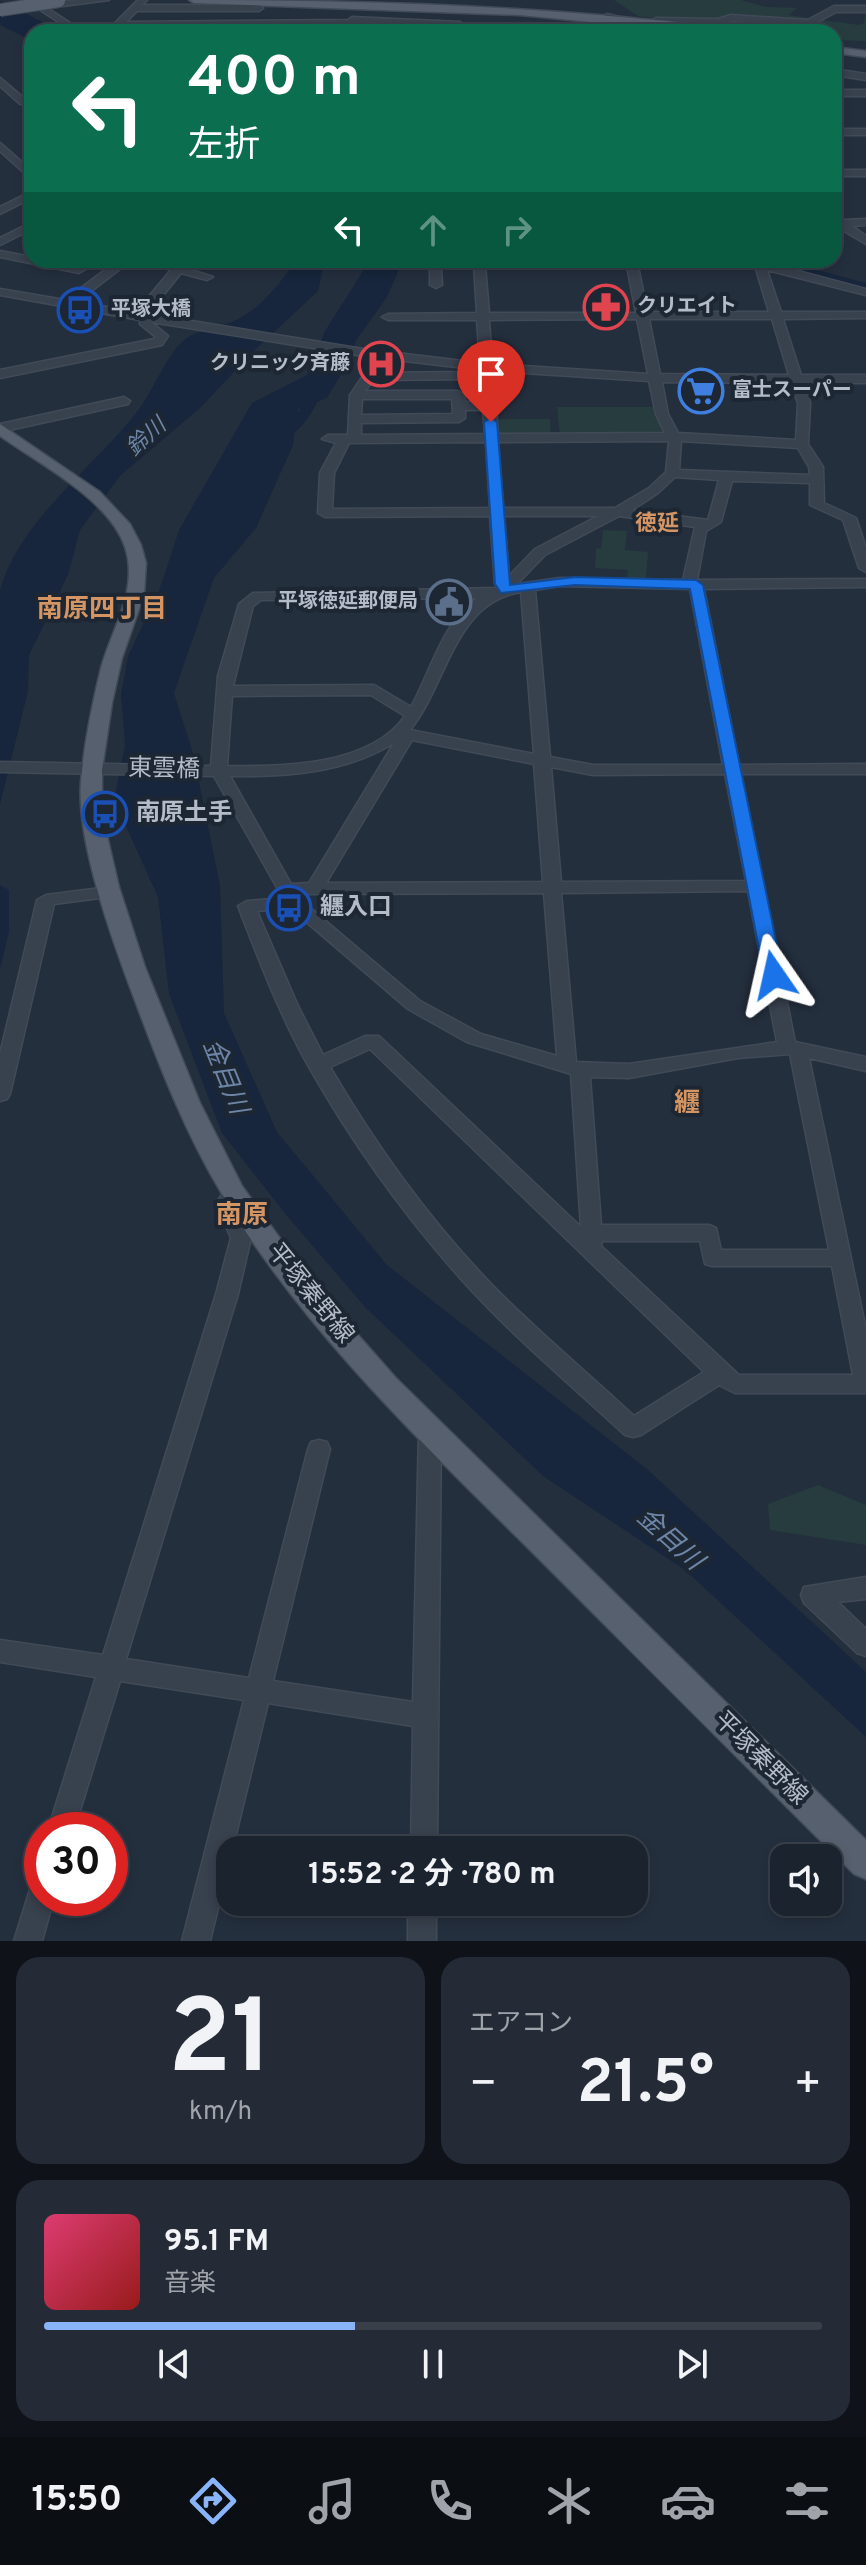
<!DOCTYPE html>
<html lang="ja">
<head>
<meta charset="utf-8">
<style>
  :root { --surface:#1b232e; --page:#242b36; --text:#f1f3f6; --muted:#a0a4aa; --line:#39404a; --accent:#8ab4f8 }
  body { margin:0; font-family:Overpass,"Noto Sans JP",sans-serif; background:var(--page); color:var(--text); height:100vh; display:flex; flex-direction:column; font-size:30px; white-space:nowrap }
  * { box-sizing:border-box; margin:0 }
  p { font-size:26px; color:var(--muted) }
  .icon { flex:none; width:44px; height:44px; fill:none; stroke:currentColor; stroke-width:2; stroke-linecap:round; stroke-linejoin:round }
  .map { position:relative; height:1941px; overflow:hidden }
  .details { display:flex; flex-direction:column; gap:16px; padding:16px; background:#0f1319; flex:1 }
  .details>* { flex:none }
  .top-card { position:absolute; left:24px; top:24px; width:818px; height:244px; border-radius:24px; box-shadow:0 4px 12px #0003,0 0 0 2px var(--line); background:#0b6e4f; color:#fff; overflow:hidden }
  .tools { position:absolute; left:770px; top:1844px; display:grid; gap:16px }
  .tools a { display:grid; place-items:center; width:72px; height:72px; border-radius:16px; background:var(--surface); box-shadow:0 4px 12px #0003,0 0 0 2px var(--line); font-size:40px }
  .speed { position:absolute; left:24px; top:1812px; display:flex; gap:16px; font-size:40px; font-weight:700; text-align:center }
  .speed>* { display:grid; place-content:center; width:104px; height:104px; border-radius:50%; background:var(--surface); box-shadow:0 4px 12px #0003,0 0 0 2px var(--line); line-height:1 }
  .speed .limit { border:12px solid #d22; background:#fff; color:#111 }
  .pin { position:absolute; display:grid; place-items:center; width:68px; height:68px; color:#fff; margin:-82px -34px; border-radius:50% 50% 50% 0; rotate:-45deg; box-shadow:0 0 8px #0007 }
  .pin .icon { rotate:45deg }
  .me { position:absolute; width:88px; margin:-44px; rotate:349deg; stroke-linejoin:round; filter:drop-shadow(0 0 6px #0008) }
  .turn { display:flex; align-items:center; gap:28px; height:168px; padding:0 32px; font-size:36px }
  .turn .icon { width:104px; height:104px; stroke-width:2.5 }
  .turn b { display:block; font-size:56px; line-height:68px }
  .lanes { display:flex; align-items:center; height:76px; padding:0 32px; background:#0003; justify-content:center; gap:40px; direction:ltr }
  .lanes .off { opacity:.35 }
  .big { font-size:60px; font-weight:700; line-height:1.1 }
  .details .card { flex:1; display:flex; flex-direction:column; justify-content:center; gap:12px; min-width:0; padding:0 28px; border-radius:24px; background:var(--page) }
  .details .dial { align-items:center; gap:0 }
  .dial b { font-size:104px; line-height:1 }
  .song { display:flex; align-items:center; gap:24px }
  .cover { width:96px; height:96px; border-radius:12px; background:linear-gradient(135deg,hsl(340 70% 55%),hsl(0 70% 35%)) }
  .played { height:8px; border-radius:4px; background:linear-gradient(90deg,var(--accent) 40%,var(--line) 40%) }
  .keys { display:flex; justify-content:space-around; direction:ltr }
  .heat { display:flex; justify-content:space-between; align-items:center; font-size:44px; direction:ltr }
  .details .tiles { flex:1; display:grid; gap:16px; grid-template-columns:1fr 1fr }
  .card:last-child { grid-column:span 2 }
  .trip { position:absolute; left:216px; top:1836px; width:432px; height:80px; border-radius:24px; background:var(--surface); box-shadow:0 4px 12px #0003,0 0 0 2px var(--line); font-weight:700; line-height:80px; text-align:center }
  .menu { display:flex; height:128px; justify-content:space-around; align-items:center; background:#0b0e12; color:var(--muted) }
  .menu .icon { width:56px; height:56px }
  .menu .selected { color:var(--accent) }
  .menu b { font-size:36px; color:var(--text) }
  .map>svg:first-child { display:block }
</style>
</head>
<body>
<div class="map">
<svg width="866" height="1941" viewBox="0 0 866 1941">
  <rect width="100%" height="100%" fill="#242f3e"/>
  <path fill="#263c3f" d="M614,0h127l25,7 31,1 -8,7 70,10 5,-2 2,-11v29l-32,-1v-8h-78l-30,-4 -88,-12z
    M557,407h100l9,27 -106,1z
    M496,419h54l1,17h-55z
    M603,530l24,1 -2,19 23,2 -2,28h-19l1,-10 -33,-2 1,-19 5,-1z
    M818,1485l48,20v40l-96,-15 -2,-26z"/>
  <path fill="#17263c" d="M0,1l63,31h-31v9l-32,-16z
    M290,260h35l-7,31 -60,56 -58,61 -80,68 -40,54 -12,45 -39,80 -1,36 -28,114v-214c17,-69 97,-126 140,-183 12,-17 29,-56 43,-67 12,-11 37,-14 51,-20 26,-12 41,-33 58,-54z
    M370,260h33l-16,37 -30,42 -14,32 -16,27 -29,11 -5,36 -37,83 -42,50 -40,115 19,60 27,132 4,128 53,119 110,133 261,205 218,202v65l-181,-167 -142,-94 -177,-168 -79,-92 -65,-83 -53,-139 -11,-97 -44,-97 11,-55 -4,-50 7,-39 31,-65 20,-61 73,-127 55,-28 18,-44z
    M0,885l9,5v42l-9,37z"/>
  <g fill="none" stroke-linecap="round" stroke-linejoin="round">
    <path fill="#17263c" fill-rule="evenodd" d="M758,260h22l86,23v8z
      M319,371l7,4c-5,27 -27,72 -62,66v-6l35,-23 13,-37z"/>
    <g stroke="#414a57" stroke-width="3">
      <path id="minor" d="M78,0h31l-62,8 37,24h-10l-43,-28z
        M138,0h9l-5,5h117l4,3 -4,3h-122l-11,11 222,-2 4,-3 108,5 4,3 -4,3 -105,-5 -4,3 -236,1v-4z
        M834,6h32v6h-30l-26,14 -78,-5 -13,4 -63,-1 -4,-3 4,-3 62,1 13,-4 77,5z
        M607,14l63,15 1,2 -11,1 -50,-12 -4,12h-8l5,-15z
        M834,69l32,5v6l-32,-5z
        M0,78l25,21 7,-1v6h-12l-20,-18z
        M834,90h32v6h-32z
        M834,129h32v6h-32z
        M0,143l32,28v9l-32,-29z
        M834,170h32v6h-32z
        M32,191v7l-32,16v-7z
        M834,215l9,5 23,-1v6l-14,1 14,10v8l-32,-19z
        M32,222v7l-32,16v-7z
        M0,251l32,6v3l45,6 11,-6h13l-22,13 -79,-16z
        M122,260l5,3 -2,2 -48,37 66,11 3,-13 25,-30 -28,-10h17l53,17 -6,3 -26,-7 -33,41 215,35 117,14 -3,-43h-89l-6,-3 6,-3 89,-1 -3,-47h-33l1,19 -6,3 -6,-3v-25h327l109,29v6l-99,-25 14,42h85v6l-83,1 18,56h65v8h-62l6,20 -2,41 15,23 1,36 32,15 10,30v24l-7,-4 -16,-48 -33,-15v-22l-78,-2 -11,41 -15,9 -9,49 169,-1v8l-162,2 35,176 127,-1v10h-125l54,268 71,15v14l-57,-13 57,272v63h-131l-16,-8 -78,50 -8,2 -8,-2c-55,-51 -114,-100 -164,-156 -57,-64 -110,-138 -152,-212 -28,-49 -50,-107 -71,-161l9,-5 36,-3 -69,-122 -214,-4v-10l211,4 7,-90 21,-72 14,-11 245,-5 -3,-4 -5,-68 -165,1 -7,-4 2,-40 16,-30 -14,-4 6,-4h20l2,-40 15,-22 108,-1 6,4 -2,3 -104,1 -8,11h93l6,4 1,7h18l-2,-32 -118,-14 -212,-34 17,14 -6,9 -162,33v-8l154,-31 2,-2 -16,-13v-4l-140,-25v-6l65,11 52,-39zM485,266h142l9,47h-147zM638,266h117l14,46h-122zM637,319l11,55 -156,-10 -3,-44zM649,319h123l17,56 -129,-1zM493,371l156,10 7,33 9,19 -167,1zM662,382l129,1 7,20 -2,37 -118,-7 -10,-19zM362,399h90l1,15 -92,1zM465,410h18l2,24 -124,1v-12l98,-1 6,-4zM669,441l-3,31 -17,16 -34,20h-112l-5,-66zM681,441l117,7 11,19 1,8 -131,-5zM486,442l4,66 -158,1 2,-36 15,-30zM675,477l44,3 -11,40 -76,-10 26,-17zM504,516h94l-63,33 -26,27zM619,516l76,11 -12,53 -123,-2 -43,6 28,-29zM560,586l130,3 33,176h-130l-43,-8 -15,-167zM521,592l13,162 -124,-24c37,-45 44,-128 111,-138zM477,598c-34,23 -47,75 -66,109l-37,-22 -141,1 20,-80 8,-6zM371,695l34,21c-35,50 -123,51 -178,50l5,-70zM412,740l122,24 9,118 -217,1zM394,743l-85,140 -18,1 -61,-108c56,1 115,-3 164,-33zM551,767l42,8 132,-1 21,107 -185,1zM748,891l29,151 -148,22 -53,-2 -15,-169zM544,893l13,163 -76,-22 -61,-33 -117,-99 -5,-8zM290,908l118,101 59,33 104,32 10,153 -202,-191h-14l-42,19 -25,-49 -41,-95zM370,1049l334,323 -70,44c-46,-43 -95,-83 -140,-129 -64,-66 -118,-141 -164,-220zM790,1054l39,196h-108l-5,-22 -7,-3h-108l-11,-148 39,1 109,-20zM602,1241h98l5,23 7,2h120l21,109h-114l-138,-129z
        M124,397l6,4 -2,3 -128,28v-8z
        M109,887l9,5 -3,4 -61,8 -44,190 -3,5 -7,2v-47l37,-154 9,-5z
        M234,1186l7,2 3,5 -7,11 14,34 -13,56 -112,365 123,19 59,-229 3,-7 8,-2 8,2 3,7 -57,232 140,21 6,-271 3,-7 8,-2 8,2 3,7 -4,419h-26l2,-124 -145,-23 -58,238h-28l62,-241 -124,-19 -46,149h-26l48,-153 -96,-15v-22l103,15 113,-361 15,-56 -15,-35 11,-15z
        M866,1577v22l-28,3 28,27v27l-9,-3 -53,-50 -3,-8 3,-8z
        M42,1879v19h12l-12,43h-28l18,-58z
        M408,1902h28v39h-28z"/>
    </g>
    <g stroke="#414a57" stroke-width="3">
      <path id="major" d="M189,0c148,0 296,4 443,18 22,3 73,3 89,14h-29l-172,-17 -326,-12z
        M834,47l32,4v6l-32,-4z
        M0,424l100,68 30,32 11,21 5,18 -2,32 -22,63 -10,45 -10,67v44l17,73 26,80 55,136 42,83 72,99 82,93 470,462v39l-12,-5c-110,-109 -219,-219 -329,-329 -109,-108 -224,-218 -303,-351 -37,-61 -63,-129 -88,-196 -21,-56 -58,-157 -53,-216 3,-38 11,-77 20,-114 11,-40 38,-78 24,-121 -16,-48 -86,-83 -125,-111z"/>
    </g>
    <use href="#minor" fill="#38414e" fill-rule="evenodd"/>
    <use href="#major" fill="#56606e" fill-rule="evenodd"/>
    <g stroke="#414a57" stroke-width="14" stroke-linecap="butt">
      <path id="major-bridge" d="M0,10l59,-9"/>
    </g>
    <use href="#major-bridge" stroke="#56606e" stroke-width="12"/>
  </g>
  <path fill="#1a73e8" stroke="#114b97" stroke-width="2" d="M491,418l6,4 13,163 65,-8 121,3 7,5 80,390 -3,4h-13l-3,-4 -74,-386 -115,-4 -74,8 -6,-9 -11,-162z"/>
  <defs>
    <g id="pharmacy-ring" transform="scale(2.3)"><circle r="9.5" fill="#1d2633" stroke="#e0444e" stroke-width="1.5"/><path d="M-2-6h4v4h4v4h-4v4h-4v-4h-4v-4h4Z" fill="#e0444e"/></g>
    <g id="bus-ring" transform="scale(2.3)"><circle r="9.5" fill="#1d2633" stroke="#1a4fb4" stroke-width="1.5"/><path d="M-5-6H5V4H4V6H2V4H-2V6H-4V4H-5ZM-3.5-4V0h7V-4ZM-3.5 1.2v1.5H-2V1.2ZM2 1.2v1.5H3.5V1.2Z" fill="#1a4fb4"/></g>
    <g id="hospital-ring" transform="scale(2.3)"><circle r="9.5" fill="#1d2633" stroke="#e0444e" stroke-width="1.5"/><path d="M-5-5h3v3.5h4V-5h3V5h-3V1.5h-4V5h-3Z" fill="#e0444e"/></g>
    <g id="supermarket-ring" transform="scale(2.3)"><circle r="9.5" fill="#1d2633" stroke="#3f7fe0" stroke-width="1.5"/><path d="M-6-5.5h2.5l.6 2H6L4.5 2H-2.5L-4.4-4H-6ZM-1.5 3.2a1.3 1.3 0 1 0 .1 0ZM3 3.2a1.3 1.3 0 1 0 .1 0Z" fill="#3f7fe0"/></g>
    <g id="civic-ring" transform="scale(2.3)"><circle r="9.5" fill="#1d2633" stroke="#5c6f8a" stroke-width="1.5"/><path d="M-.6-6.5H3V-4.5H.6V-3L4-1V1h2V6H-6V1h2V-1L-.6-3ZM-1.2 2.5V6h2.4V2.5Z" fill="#5c6f8a"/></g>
  </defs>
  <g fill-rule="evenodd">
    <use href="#pharmacy-ring" x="606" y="307"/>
    <use href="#bus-ring" x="80" y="310"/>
    <use href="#hospital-ring" x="381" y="364"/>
    <use href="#supermarket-ring" x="701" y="391"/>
    <use href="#civic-ring" x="449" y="602"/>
    <use href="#bus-ring" x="105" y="814"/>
    <use href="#bus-ring" x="289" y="908"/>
  </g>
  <g text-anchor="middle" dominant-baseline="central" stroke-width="8" stroke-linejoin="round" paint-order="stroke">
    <g font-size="20" font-weight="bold" fill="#b4bcc9" stroke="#1d2633" text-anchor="start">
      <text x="637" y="307">クリエイト</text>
      <text x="111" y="310">平塚大橋</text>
      <text x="350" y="364" text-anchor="end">クリニック斉藤</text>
      <text x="732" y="391">富士スーパー</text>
      <text x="418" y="602" text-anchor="end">平塚徳延郵便局</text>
    </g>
    <g font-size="22" font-style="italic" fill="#6d86a8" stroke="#1d2633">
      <text transform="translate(147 438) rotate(-42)">鈴川</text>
    </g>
    <g font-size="22" font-weight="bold" fill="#d59563" stroke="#1d2633">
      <text x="657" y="524">徳延</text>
    </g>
    <g font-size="24" fill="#b4bcc9" stroke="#1d2633">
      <text transform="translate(164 770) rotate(1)">東雲橋</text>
      <text transform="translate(310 1294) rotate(51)">平塚秦野線</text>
      <text transform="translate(760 1759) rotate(45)">平塚秦野線</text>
    </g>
    <g font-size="24" font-weight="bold" fill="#b4bcc9" stroke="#1d2633" text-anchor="start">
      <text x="136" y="814">南原土手</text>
      <text x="320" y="908">纒入口</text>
    </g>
    <g font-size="26" font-weight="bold" fill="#d59563" stroke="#1d2633">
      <text x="102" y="610">南原四丁目</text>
      <text x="687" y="1104">纒</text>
      <text x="242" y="1216">南原</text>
    </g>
    <g font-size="26" font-style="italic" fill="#6d86a8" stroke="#1d2633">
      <text transform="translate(224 1077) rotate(68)">金目川</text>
      <text transform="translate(669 1540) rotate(42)">金目川</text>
    </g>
  </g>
</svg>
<div class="tools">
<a><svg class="icon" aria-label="sound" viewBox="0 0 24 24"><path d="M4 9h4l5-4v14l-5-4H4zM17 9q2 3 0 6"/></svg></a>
</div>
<div class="speed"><div class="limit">30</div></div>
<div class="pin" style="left:491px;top:422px;background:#d93025"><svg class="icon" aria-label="arrive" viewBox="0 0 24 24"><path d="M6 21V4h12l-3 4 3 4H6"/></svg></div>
<svg class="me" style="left:774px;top:975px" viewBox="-20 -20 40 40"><path d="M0-17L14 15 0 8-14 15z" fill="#1a73e8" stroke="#fff" stroke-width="4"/></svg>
<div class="trip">15:52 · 2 分 · 780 m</div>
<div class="top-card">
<div class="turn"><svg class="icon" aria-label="left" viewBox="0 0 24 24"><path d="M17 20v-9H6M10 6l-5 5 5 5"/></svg><div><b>400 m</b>左折</div></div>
<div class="lanes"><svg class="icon" aria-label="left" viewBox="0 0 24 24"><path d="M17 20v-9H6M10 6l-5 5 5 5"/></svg><svg class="icon off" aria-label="ahead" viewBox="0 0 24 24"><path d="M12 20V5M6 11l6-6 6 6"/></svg><svg class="icon off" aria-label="right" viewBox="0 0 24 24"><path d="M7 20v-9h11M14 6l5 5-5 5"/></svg></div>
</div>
</div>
<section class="details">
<div class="tiles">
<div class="card dial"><b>21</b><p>km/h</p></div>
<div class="card"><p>エアコン</p>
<div class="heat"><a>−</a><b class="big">21.5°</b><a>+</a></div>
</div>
<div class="card">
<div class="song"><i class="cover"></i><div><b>95.1 FM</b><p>音楽</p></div></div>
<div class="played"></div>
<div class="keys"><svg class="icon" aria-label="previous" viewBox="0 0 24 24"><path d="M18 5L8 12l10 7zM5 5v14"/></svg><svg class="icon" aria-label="pause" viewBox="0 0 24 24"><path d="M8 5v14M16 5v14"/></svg><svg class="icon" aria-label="next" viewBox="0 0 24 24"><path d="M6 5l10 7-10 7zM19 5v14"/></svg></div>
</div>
</div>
</section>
<nav class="menu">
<b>15:50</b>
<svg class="icon selected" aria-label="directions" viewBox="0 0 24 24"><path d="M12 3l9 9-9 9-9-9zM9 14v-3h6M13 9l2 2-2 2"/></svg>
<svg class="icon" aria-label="music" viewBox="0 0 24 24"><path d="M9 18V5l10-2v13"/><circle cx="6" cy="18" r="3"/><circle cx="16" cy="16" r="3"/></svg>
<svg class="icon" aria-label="phone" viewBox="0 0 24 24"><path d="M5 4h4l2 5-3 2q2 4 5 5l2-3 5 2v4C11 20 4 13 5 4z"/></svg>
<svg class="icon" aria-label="climate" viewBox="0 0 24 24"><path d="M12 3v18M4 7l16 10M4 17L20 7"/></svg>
<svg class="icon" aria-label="car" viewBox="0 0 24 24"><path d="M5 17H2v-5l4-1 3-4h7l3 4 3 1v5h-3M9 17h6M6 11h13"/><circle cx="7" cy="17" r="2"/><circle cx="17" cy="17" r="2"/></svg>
<svg class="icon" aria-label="filters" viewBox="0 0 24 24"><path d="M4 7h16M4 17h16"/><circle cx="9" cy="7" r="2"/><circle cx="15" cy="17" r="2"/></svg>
</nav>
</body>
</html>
